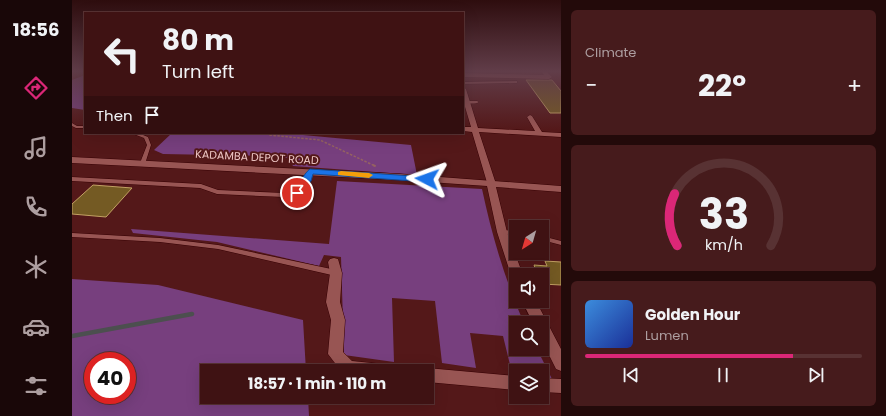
<!DOCTYPE html>
<html lang="en">
<head>
<meta charset="utf-8">
<style>
  :root { --surface:#3f1213; --page:#461b1c; --text:#f1f3f6; --muted:#ad9ea0; --line:#583233; --accent:#db2777 }
  body { margin:0; font-family:Poppins,sans-serif; background:var(--page); color:var(--text); height:100vh; display:flex; flex-direction:column; font-size:15px; white-space:nowrap }
  * { box-sizing:border-box; margin:0 }
  p { font-size:13px; color:var(--muted) }
  .icon { flex:none; width:22px; height:22px; fill:none; stroke:currentColor; stroke-width:2; stroke-linecap:round; stroke-linejoin:round }
  .map { position:relative; flex:1; overflow:hidden }
  .drawer { display:flex; flex-direction:column; gap:10px; padding:10px; background:#230a0a; width:325px }
  .drawer>* { flex:none }
  .top-card { position:absolute; left:12px; top:12px; width:380px; height:122px; border-radius:0px; box-shadow:0 4px 16px #0002,0 0 0 1px var(--line); background:#3f1213; color:var(--text); overflow:hidden }
  .needle { width:26px; rotate:217deg }
  .fabs { position:absolute; left:437px; top:220px; display:grid; gap:8px }
  .fabs a { display:grid; place-items:center; width:40px; height:40px; border-radius:0px; background:var(--surface); box-shadow:0 4px 16px #0002,0 0 0 1px var(--line); font-size:20px }
  .speed { position:absolute; left:12px; top:352px; display:flex; gap:8px; font-size:20px; font-weight:700; text-align:center }
  .speed>* { display:grid; place-content:center; width:52px; height:52px; border-radius:50%; background:var(--surface); box-shadow:0 4px 16px #0002,0 0 0 1px var(--line); line-height:1 }
  .speed .limit { border:6px solid #d22; background:#fff; color:#111 }
  .pin { position:absolute; display:grid; place-items:center; width:34px; height:34px; color:#fff; margin:-17px; border:2px solid #fff; border-radius:50%; box-shadow:0 1px 4px #0007 }
  .me { position:absolute; width:44px; margin:-22px; rotate:274deg; stroke-linejoin:round; filter:drop-shadow(0 0 3px #0008) }
  .turn { display:flex; align-items:center; gap:14px; height:84px; padding:0 12px; font-size:18px }
  .turn .icon { width:52px; height:52px; stroke-width:2.5 }
  .turn b { display:block; font-size:28px; line-height:34px }
  .then { display:flex; align-items:center; height:38px; padding:0 12px; background:#0003; gap:8px; font-size:15px }
  .big { font-size:30px; font-weight:700; line-height:1.1 }
  .drawer .widget { flex:1; display:flex; flex-direction:column; justify-content:center; gap:6px; min-width:0; padding:0 14px; border-radius:6px; background:var(--page) }
  .drawer .dial { align-items:center; gap:0 }
  .dial svg { height:104px; overflow:visible; fill:none; stroke:var(--line); stroke-width:7; stroke-linecap:round; text-anchor:middle }
  .dial text { fill:var(--text); stroke:none }
  .song { display:flex; align-items:center; gap:12px }
  .cover { width:48px; height:48px; border-radius:6px; background:linear-gradient(135deg,hsl(210 70% 55%),hsl(230 70% 35%)) }
  .played { height:4px; border-radius:2px; background:linear-gradient(90deg,var(--accent) 75%,var(--line) 75%) }
  .keys { display:flex; justify-content:space-around; direction:ltr }
  .heat { display:flex; justify-content:space-between; align-items:center; font-size:22px; direction:ltr }
  .trip { position:absolute; left:128px; top:364px; width:234px; height:40px; border-radius:0px; background:var(--surface); box-shadow:0 4px 16px #0002,0 0 0 1px var(--line); font-weight:700; line-height:40px; text-align:center }
  main { display:flex; flex:1; min-height:0 }
  .tabs { display:flex; flex-direction:column; width:72px; justify-content:space-around; align-items:center; background:#190708; color:var(--muted) }
  .tabs .icon { width:28px; height:28px }
  .tabs .current { color:var(--accent) }
  .tabs b { font-size:18px; color:var(--text) }
  .map>svg:first-child { display:block }
</style>
</head>
<body>
<main>
<nav class="tabs">
<b>18:56</b>
<svg class="icon current" aria-label="directions" viewBox="0 0 24 24"><path d="M12 3l9 9-9 9-9-9zM9 14v-3h6M13 9l2 2-2 2"/></svg>
<svg class="icon" aria-label="music" viewBox="0 0 24 24"><path d="M9 18V5l10-2v13"/><circle cx="6" cy="18" r="3"/><circle cx="16" cy="16" r="3"/></svg>
<svg class="icon" aria-label="phone" viewBox="0 0 24 24"><path d="M5 4h4l2 5-3 2q2 4 5 5l2-3 5 2v4C11 20 4 13 5 4z"/></svg>
<svg class="icon" aria-label="climate" viewBox="0 0 24 24"><path d="M12 3v18M4 7l16 10M4 17L20 7"/></svg>
<svg class="icon" aria-label="car" viewBox="0 0 24 24"><path d="M5 17H2v-5l4-1 3-4h7l3 4 3 1v5h-3M9 17h6M6 11h13"/><circle cx="7" cy="17" r="2"/><circle cx="17" cy="17" r="2"/></svg>
<svg class="icon" aria-label="filters" viewBox="0 0 24 24"><path d="M4 7h16M4 17h16"/><circle cx="9" cy="7" r="2"/><circle cx="15" cy="17" r="2"/></svg>
</nav>
<div class="map">
<svg width="489" height="416" viewBox="0 0 489 416">
  <rect width="100%" height="100%" fill="#541819"/>
  <path fill="#773f7e" fill-rule="evenodd" d="M13,75v35l-13,-2v-28z
    M100,133h131v2l108,10 6,30 -124,-9 -5,-8 -24,-2 -101,-2 -9,-4z
    M265,181l145,8c10,47 23,91 42,134h-8v26h21l15,30 -10,-2v-6h-26v2h-4l-9,-37 -33,-3 6,35 -34,-5 -7,-62 -43,-3 2,64 -50,-7 -3,-98 -17,-2 -5,11 -102,-24 -84,-9 -2,-4 198,15z
    M0,279l86,6 145,35 3,51h-99v26h101l1,19h-237zM21,361h34v34h-34z"/>
  <g fill="none" stroke-linecap="round" stroke-linejoin="round">
    <path stroke="#4c4f4f" stroke-width="4.5" d="M0,336l120,-22"/>
  </g>
  <path fill="#745a23" stroke="#c2a163" d="M454,80h26l9,11v22h-11z
    M21,185l39,3 -26,29 -34,-3v-10z
    M473,261l16,1v23l-19,-1v-9h-4l-4,-10 13,1z"/>
  <g fill="none" stroke-linecap="round" stroke-linejoin="round">
    <g stroke="#360003" stroke-width="1">
      <path id="service" d="M445,81v2h-1l-53,1v-2z
        M394,101h11l2,1c-3,2 -11,2 -14,0z
        M0,123l5,3h8v2h-9l-4,-2z
        M59,133h7l10,4 3,8 -6,19 -2,1 -3,-2 7,-18 -3,-7z
        M238,170l3,2 -4,9 -10,13 -15,3 -67,-3 -17,-6 -128,-7v-4l129,7 17,6 66,3 11,-1 8,-11 5,-10z
        M430,230l14,1v4l-16,-2 -1,-1 1,-1z
        M0,233l88,5 58,7 118,25 3,1 1,2 -1,2 -3,1 -118,-27 -58,-7 -88,-5z
        M470,236l19,5v4l-19,-5z"/>
    </g>
    <g stroke="#360003" stroke-width="1">
      <path id="minor" d="M470,72h5l5,5 -3,2 -86,-2v-4l81,2z
        M391,87l3,2 12,39 57,3 -8,-14 3,-2 2,1 10,16 19,1v4l-82,-5 17,52 -5,3 -3,-1 -16,-54 -9,-1v-4h8l-8,-27z
        M262,258l4,1 4,14 -2,29 5,18 -2,32 9,9 29,3 5,2 3,5h-48l-13,-17 3,-34 -5,-18 4,-29 -2,-11 2,-3z
        M355,368l89,8v14l-89,-8v-11h-6z
        M470,378l19,1v14l-19,-1z"/>
    </g>
    <g stroke="#360003" stroke-width="1">
      <path id="tertiary" d="M0,157l328,17 161,12v6l-65,-5 11,45 16,43h-7v4l-3,-1 -2,-3 -14,-43 -10,-46 -87,-6 -328,-17z
        M450,301h14l25,48v22l-5,-2 -14,-28v-18h-9z"/>
    </g>
    <path stroke="#956262" stroke-width="1.5" stroke-dasharray="2.5 1.5" stroke-linecap="butt" d="M194,133l3,2 51,5 55,26"/>
    <path stroke="#956262" stroke-width="2" stroke-dasharray="3 2" stroke-linecap="butt" d="M301,165l4,2"/>
    <use href="#service" fill="#985553" fill-rule="evenodd"/>
    <use href="#minor" fill="#985553" fill-rule="evenodd"/>
    <use href="#tertiary" fill="#985553" fill-rule="evenodd"/>
  </g>
  <linearGradient id="sky" x2="0" y2="1"><stop stop-color="#2e0d0e"/><stop offset="0.55" stop-color="#613d49"/><stop offset="1" stop-color="#613d49" stop-opacity="0"/></linearGradient>
  <rect width="489" height="130" fill="url(#sky)"/>
  <path fill="#1a73e8" stroke="#114b97" d="M238,169l117,8 4,2 -4,3 -114,-8 -2,7 -11,14h-6l-2,-2c4,-5 14,-22 18,-24z"/>
  <path fill="#f59e0b" d="M269,171l28,2 4,2 -4,3 -31,-3v-3z"/>
  <g text-anchor="middle" dominant-baseline="central" stroke-width="4" stroke-linejoin="round" paint-order="stroke">
    <g font-size="11" fill="#eec7c5" stroke="#541819">
      <text transform="translate(185 157) rotate(3)">KADAMBA DEPOT ROAD</text>
    </g>
  </g>
</svg>
<div class="fabs">
<a><svg class="needle" viewBox="-14 -14 28 28"><path d="M0-13l5 13h-10z" fill="#e53935"/><path d="M0 13l5-13h-10z" fill="#ad9ea0"/></svg></a>
<a><svg class="icon" aria-label="sound" viewBox="0 0 24 24"><path d="M4 9h4l5-4v14l-5-4H4zM17 9q2 3 0 6"/></svg></a>
<a><svg class="icon" aria-label="search" viewBox="0 0 24 24"><circle cx="10" cy="10" r="6"/><path d="M15 15l6 6"/></svg></a>
<a><svg class="icon" aria-label="layers" viewBox="0 0 24 24"><path d="M12 4l9 5-9 5-9-5zM3 14l9 5 9-5"/></svg></a>
</div>
<div class="speed"><div class="limit">40</div></div>
<div class="pin" style="left:225px;top:193px;background:#d93025"><svg class="icon" aria-label="arrive" viewBox="0 0 24 24"><path d="M6 21V4h12l-3 4 3 4H6"/></svg></div>
<svg class="me" style="left:355px;top:179px" viewBox="-20 -20 40 40"><path d="M0-17L14 15 0 8-14 15z" fill="#1a73e8" stroke="#fff" stroke-width="4"/></svg>
<div class="trip">18:57 · 1 min · 110 m</div>
<div class="top-card">
<div class="turn"><svg class="icon" aria-label="left" viewBox="0 0 24 24"><path d="M17 20v-9H6M10 6l-5 5 5 5"/></svg><div><b>80 m</b>Turn left</div></div>
<div class="then">Then<svg class="icon" aria-label="arrive" viewBox="0 0 24 24"><path d="M6 21V4h12l-3 4 3 4H6"/></svg></div>
</div>
</div>
<section class="drawer">
<div class="widget"><p>Climate</p>
<div class="heat"><a>−</a><b class="big">22°</b><a>+</a></div>
</div>
<div class="widget dial"><svg viewBox="0 0 100 80">
<path d="M14 69A42 42 0 1 1 86 69"/>
<path d="M14 69A42 42 0 0 1 12 29" stroke="#db2777"/>
<text x="50" y="56" font-size="32" font-weight="700">33</text>
<text x="50" y="72" font-size="11">km/h</text>
</svg></div>
<div class="widget">
<div class="song"><i class="cover"></i><div><b>Golden Hour</b><p>Lumen</p></div></div>
<div class="played"></div>
<div class="keys"><svg class="icon" aria-label="previous" viewBox="0 0 24 24"><path d="M18 5L8 12l10 7zM5 5v14"/></svg><svg class="icon" aria-label="pause" viewBox="0 0 24 24"><path d="M8 5v14M16 5v14"/></svg><svg class="icon" aria-label="next" viewBox="0 0 24 24"><path d="M6 5l10 7-10 7zM19 5v14"/></svg></div>
</div>
</section>
</main>
</body>
</html>
